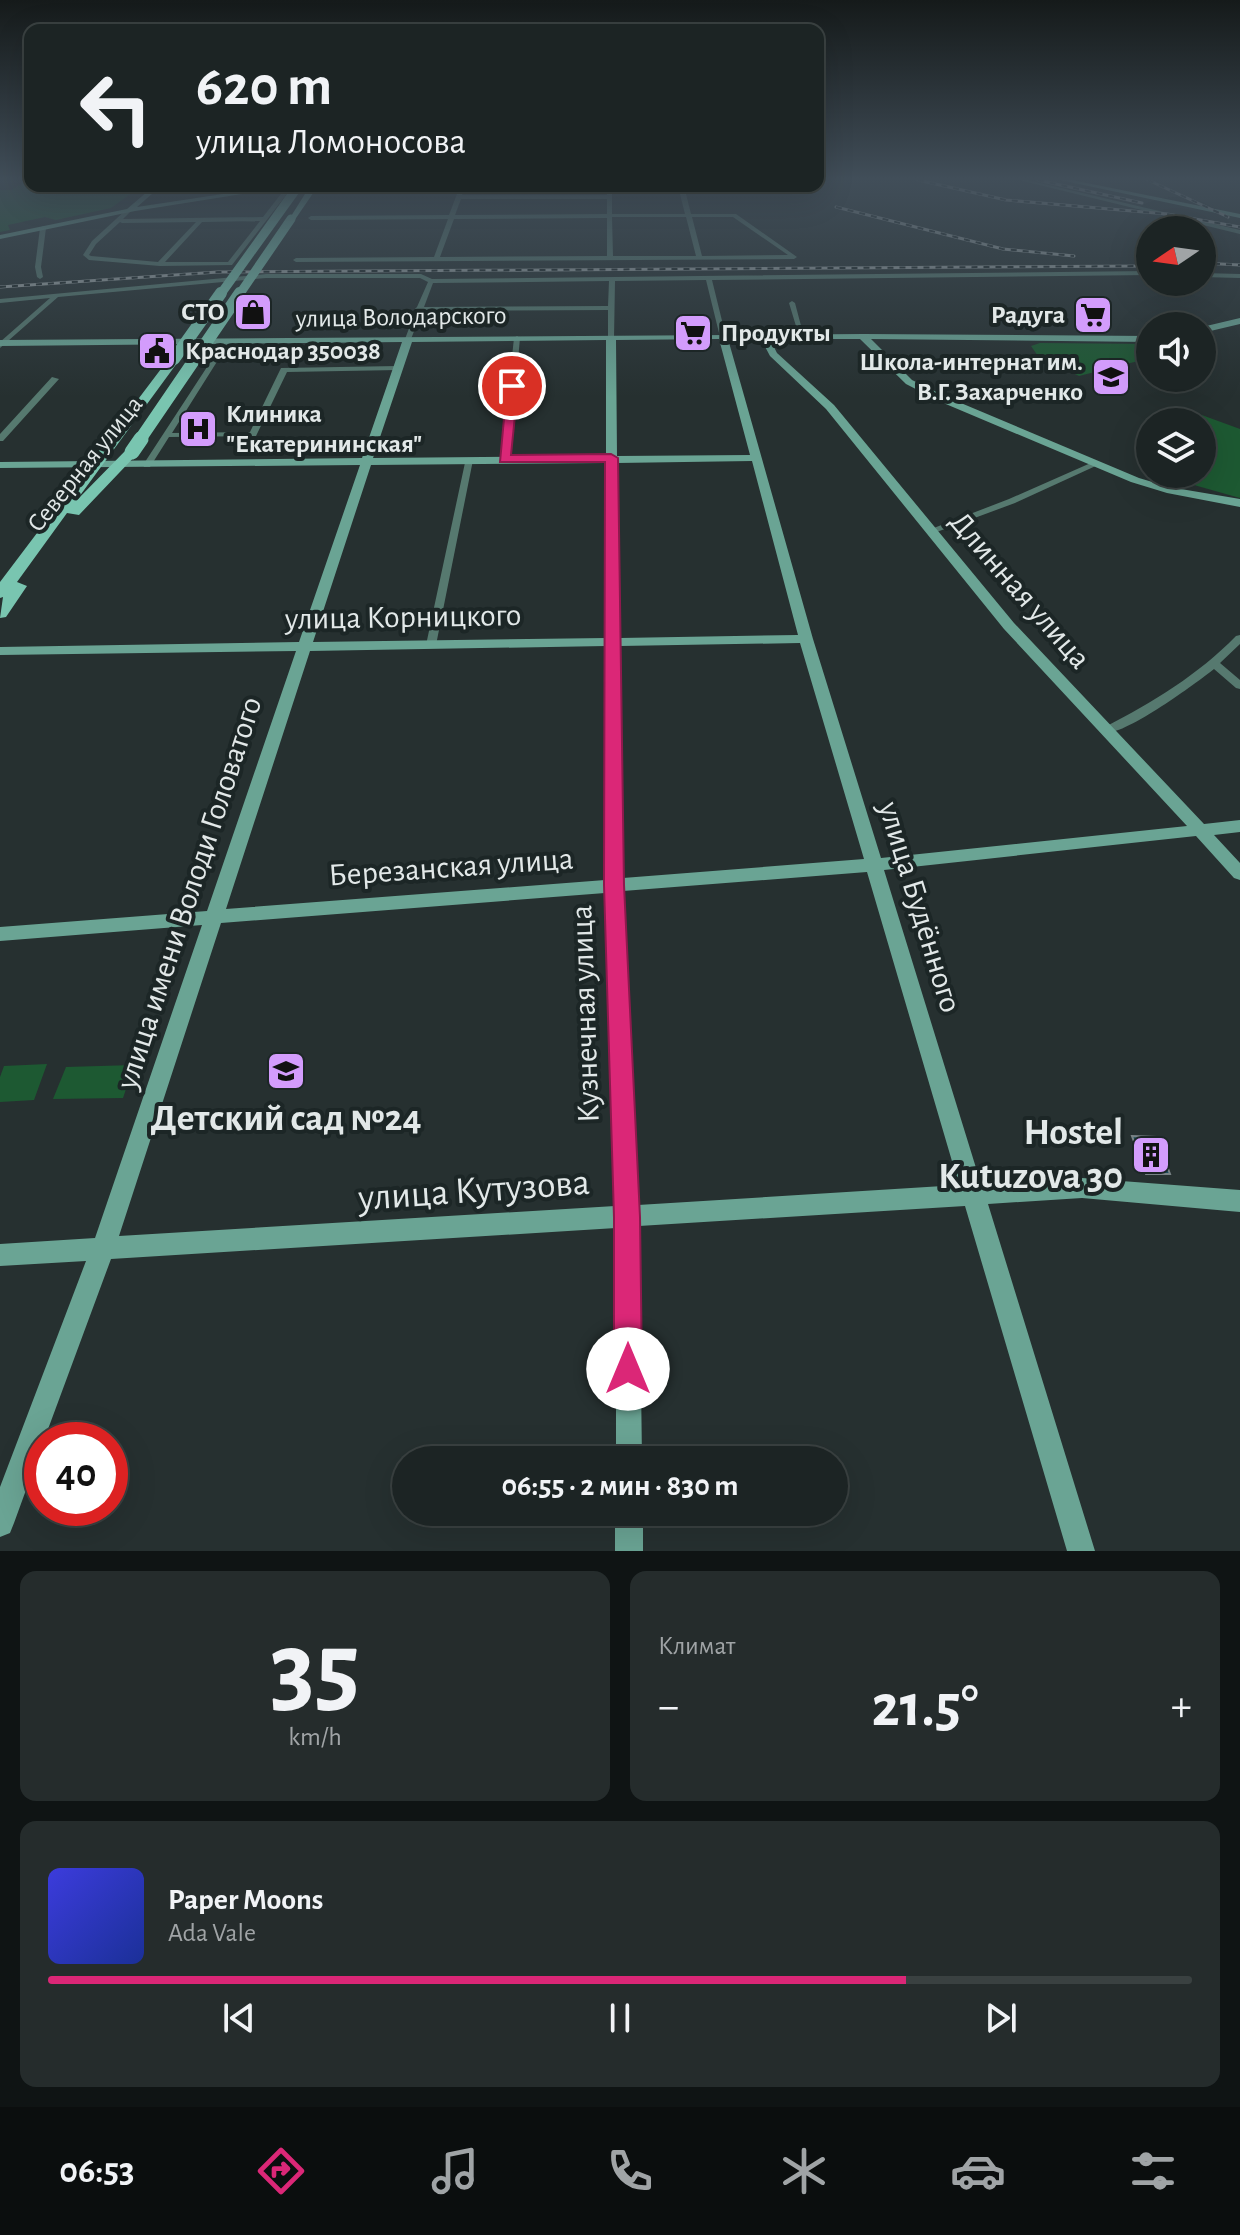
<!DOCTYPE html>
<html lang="ru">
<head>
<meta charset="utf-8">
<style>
  :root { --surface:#1c2424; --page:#252c2c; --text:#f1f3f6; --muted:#a0a4a6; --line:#3a4141; --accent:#db2777 }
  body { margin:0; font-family:"Alegreya Sans",sans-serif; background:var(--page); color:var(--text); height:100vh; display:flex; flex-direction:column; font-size:30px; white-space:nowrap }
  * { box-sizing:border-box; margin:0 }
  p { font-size:26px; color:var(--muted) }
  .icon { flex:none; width:44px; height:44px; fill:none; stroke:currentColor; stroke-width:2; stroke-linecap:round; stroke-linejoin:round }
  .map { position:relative; height:1551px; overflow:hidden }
  .panel { display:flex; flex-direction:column; gap:20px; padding:20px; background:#0f1414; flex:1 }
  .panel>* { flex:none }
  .banner { position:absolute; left:24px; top:24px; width:800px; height:168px; border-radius:16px; box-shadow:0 8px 32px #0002,0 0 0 2px var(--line); background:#1c2424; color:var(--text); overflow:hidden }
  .needle { width:52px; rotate:257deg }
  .fabs { position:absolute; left:1136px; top:216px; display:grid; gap:16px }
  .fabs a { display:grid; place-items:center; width:80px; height:80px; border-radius:50%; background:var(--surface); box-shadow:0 8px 32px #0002,0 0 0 2px var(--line); font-size:40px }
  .speed { position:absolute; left:24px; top:1422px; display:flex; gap:16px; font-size:40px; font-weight:700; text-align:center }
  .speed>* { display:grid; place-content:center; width:104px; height:104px; border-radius:50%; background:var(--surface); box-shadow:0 8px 32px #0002,0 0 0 2px var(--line); line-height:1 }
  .speed .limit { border:12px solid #d22; background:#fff; color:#111 }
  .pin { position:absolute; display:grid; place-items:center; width:68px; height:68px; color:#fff; margin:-34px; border:4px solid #fff; border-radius:50%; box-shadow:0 2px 8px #0007 }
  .me { position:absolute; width:88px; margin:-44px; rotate:0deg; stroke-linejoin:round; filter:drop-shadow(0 0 6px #0008) }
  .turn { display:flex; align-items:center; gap:28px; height:168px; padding:0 40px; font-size:36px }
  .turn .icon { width:104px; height:104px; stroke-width:2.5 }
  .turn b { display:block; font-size:56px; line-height:68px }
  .big { font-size:60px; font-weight:700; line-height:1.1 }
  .panel .tile { flex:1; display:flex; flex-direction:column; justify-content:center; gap:12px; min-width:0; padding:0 28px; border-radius:16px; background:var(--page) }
  .panel .dial { align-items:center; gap:0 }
  .dial b { font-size:104px; line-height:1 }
  .song { display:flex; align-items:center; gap:24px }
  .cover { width:96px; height:96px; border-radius:12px; background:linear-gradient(135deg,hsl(240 70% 55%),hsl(230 70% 35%)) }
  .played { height:8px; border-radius:4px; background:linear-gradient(90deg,var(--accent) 75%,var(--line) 75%) }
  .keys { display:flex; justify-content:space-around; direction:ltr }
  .heat { display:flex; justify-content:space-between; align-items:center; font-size:44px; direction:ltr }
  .panel .tiles { flex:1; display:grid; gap:20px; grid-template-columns:1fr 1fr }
  .tile:last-child { grid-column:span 2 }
  .trip { position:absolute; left:392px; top:1446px; width:456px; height:80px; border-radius:40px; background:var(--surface); box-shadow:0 8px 32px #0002,0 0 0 2px var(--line); font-weight:700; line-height:80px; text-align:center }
  .dock { display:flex; height:128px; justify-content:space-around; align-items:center; background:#0b0e0e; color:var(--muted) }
  .dock .icon { width:56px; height:56px }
  .dock .selected { color:var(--accent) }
  .dock b { font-size:36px; color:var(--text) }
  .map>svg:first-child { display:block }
</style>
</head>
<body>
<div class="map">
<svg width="1240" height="1551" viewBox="0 0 1240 1551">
  <rect width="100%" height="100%" fill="#263030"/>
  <path fill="#1d5932" d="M28,180l2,6 110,1 -29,21 -55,12 -11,-3 -37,8 2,5 -10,2v-42h11z
    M1040,343l110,1v14l-71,18 -41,-20 -7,-10z
    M1199,414l41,15v69l-85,-24h47v-52h-14z
    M47,1064l-13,36 -34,2v-25l4,-11z
    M134,1065l-11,33 -70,1 13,-32z"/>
  <path fill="#1b4d5b" stroke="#788285" stroke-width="2" d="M1132,1136l24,1 14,37h-24z"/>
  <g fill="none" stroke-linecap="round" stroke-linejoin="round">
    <path fill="#56796f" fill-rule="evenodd" d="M1019,180h8l213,50v4z
      M460,186h6l-4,9h145l-1,-9h6v28h73l-7,-28h6l7,28h45l61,43 -3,2 -498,3 -3,-2 3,-2 138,-1 14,-38 -137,1 -3,-2 3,-2 138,-1zM461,199h146v15l-152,1zM612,217h74l10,39h-83zM692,217h41l55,38 -86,1zM607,218v38l-167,1 14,-38z
      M284,190l5,1 -57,74 -72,1 -71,-6 -6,-5 9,-14 35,-32 5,1 -9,9 140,-2zM260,221l-32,41h-63l37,-40zM120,222l2,1 74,-1 -38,40 -67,-6 -2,-1 7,-11z
      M43,226l3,2 -5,39 2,10 -3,2 -3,-2 -2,-10 5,-39z
      M1150,271v4l-438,5 14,57 -3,2 -3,-2 -14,-57 -91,1 -1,57 -3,2 -3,-2v-28l-186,1 -11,28 -3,2 -3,-2 11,-29 -1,-1 2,-2 11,-25 -8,-4h-154l-208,19 -58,51v-6l50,-44 -50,5v-4l266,-25h155l11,5zM609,281l-1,25 -184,1 9,-24z
      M1202,273l38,1v4l-38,-1z
      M792,301l3,2 9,34 -5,-1 -10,-33z
      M517,336l3,2 -11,121 -4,2 -4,-2 13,-121z
      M227,339l3,2 -58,92 78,-1 31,-64 117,-2 4,2 -4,2 -111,2 -31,64 -87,1 -19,30h-6l-1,-2 81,-124z
      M52,377l7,2 -56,62h-3v-7z
      M466,458l7,2 -37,185 -5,3 -5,-3z
      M1093,462l7,2 -85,39 -81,30 -3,1 -5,-3 83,-32z
      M1240,635v9l-20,19 20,17v9l-4,-1 -22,-19c-19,15 -87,65 -109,64l-2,-3 2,-3c48,-25 93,-52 131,-91z"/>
    <path fill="#6aa494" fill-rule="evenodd" d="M1060,180h12l168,34v4z
      M154,186h7l-24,21 139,-21h16l-157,25 -135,28v-4l127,-26z
      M1240,318v6l-38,9v-6z
      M864,334l286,2v6l-279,-3 41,41 37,18 190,80 30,9 71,12v8l-73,-14 -36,-11 -190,-80 -35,-18 -46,-45h-90l7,14 57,52 180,218 190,201 36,-4v12l-26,3 26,28v17l-6,-2 -38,-42 -312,34 97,314 101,-6 158,12v22l-158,-14 -94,6 107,347h-28l-102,-345 -326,20 3,234h-26v-232l-505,31 -67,181h-2v6l-28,77 -4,10 -10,4v-50l86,-226 -86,5v-22l95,-6 107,-313 -202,16v-14l207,-16 89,-260 -296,4v-8l299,-5 61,-177 -360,3v-6l362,-4 40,-116 -402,4v-6zM719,339l31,116 -133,1 -1,-116zM728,339h33l9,17 56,53 178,220 183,197 -306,32 -68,-219zM606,340v116l-233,2 39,-116zM752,461l46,174 -178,3 -3,-175zM606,463v175l-293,4 58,-177zM800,643l64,216 -241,19 -3,-232zM606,646l-1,234 -379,29 84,-258zM867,872l92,313 -321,20 -15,-314zM605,893l10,313 -496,30 102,-313z
      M615,1512h28v39h-28z"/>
    <path fill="#79c5b0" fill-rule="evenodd" d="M310,186h8l-24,35h-6z
      M170,357l10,2 -104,142 51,-52 12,3 -60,63 -12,-2 -50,69 10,4 -21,31 -6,1 3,-21 -3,1v-16z"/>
    <g stroke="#9da5a5" stroke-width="3">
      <path id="rail" d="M918,180l88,20 161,14 73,13
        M1038,180l104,23
        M1148,180l80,37
        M836,207l167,42 71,7
        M1202,263l38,2
        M0,287l218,-15 932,-6"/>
    </g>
    <use href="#rail" stroke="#1c2626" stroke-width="2" stroke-dasharray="6" stroke-linecap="butt"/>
    <path stroke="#79c5b0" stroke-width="9" d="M220,295l74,-103
      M239,295l52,-76"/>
    <path stroke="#79c5b0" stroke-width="12" d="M174,359l47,-66
      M139,441l101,-148"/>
    <path stroke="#79c5b0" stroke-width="15" d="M132,452l9,-13"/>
  </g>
  <linearGradient id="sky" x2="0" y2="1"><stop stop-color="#151a1a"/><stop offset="0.45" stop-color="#414e59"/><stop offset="1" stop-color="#414e59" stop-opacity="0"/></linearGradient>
  <rect width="1240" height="397" fill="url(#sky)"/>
  <path fill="#db2777" stroke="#8e194d" stroke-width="2" d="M512,383l6,3 -7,69 100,-1 7,4 6,427 16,332 2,152 -4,10 -10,4 -10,-4 -4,-10v-152l-10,-332 1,-423h-105l7,-76z"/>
  <defs>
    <g id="shop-square" transform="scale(2)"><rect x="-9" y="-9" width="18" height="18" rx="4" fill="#d39cfc" stroke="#1c2626"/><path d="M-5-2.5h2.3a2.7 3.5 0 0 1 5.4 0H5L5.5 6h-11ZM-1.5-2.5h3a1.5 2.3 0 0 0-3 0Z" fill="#111"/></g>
    <g id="supermarket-square" transform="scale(2)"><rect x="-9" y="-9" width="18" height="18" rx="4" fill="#d39cfc" stroke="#1c2626"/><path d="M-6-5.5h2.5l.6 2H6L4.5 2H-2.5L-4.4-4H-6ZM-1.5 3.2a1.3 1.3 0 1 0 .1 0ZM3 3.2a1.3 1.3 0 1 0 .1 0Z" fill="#111"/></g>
    <g id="civic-square" transform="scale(2)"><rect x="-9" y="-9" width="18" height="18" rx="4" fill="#d39cfc" stroke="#1c2626"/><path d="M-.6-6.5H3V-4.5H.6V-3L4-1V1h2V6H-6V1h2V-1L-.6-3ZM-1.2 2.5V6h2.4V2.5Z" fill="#111"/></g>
    <g id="school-square" transform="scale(2)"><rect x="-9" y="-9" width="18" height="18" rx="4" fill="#d39cfc" stroke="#1c2626"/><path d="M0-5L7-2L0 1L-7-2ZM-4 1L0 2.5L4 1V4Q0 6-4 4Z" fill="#111"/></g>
    <g id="hospital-square" transform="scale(2)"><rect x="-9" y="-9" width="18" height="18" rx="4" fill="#d39cfc" stroke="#1c2626"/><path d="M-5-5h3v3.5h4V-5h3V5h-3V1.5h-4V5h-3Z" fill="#111"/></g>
    <g id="building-square" transform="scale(2)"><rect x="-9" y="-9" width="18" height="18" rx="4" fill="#d39cfc" stroke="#1c2626"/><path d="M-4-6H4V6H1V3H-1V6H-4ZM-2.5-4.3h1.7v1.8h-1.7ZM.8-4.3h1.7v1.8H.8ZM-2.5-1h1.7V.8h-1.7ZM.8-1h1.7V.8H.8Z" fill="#111"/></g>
  </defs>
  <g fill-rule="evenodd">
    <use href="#shop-square" x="253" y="312"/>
    <use href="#supermarket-square" x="1093" y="315"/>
    <use href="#supermarket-square" x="693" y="333"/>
    <use href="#civic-square" x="157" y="351"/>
    <use href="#school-square" x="1111" y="377"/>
    <use href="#hospital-square" x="198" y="429"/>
    <use href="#school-square" x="286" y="1071"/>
    <use href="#building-square" x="1151" y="1155"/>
  </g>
  <g text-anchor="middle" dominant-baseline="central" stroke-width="8" stroke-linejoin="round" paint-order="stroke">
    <g font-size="26" font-weight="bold" fill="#e2e8e8" stroke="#1c2626" text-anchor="end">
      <text x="225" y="312">СТО</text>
      <text x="1065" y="315">Радуга</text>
      <text x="721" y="333" text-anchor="start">Продукты</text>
      <text x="185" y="351" text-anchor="start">Краснодар 350038</text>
      <text x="1083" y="362">Школа-интернат им.<tspan x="1083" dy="30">В.Г. Захарченко</tspan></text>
      <text x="226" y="414" text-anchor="start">Клиника<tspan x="226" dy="30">"Екатерининская"</tspan></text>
    </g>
    <g font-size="26" fill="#e2e8e8" stroke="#1c2626">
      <text transform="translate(401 317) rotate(-1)">улица Володарского</text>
      <text transform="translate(85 464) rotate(-51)">Северная улица</text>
    </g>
    <g font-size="32" fill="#e2e8e8" stroke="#1c2626">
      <text transform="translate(1020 590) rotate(49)">Длинная улица</text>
      <text transform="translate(403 617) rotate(-1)">улица Корницкого</text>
      <text transform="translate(451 867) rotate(-4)">Березанская улица</text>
      <text transform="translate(189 893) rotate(-72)">улица имени Володи Головатого</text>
      <text transform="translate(920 907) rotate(73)">улица Будённого</text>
      <text transform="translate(585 1014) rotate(-92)">Кузнечная улица</text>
    </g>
    <g font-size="38" font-weight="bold" fill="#e2e8e8" stroke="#1c2626">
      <text x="286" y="1119">Детский сад №24</text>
      <text x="1123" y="1133" text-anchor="end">Hostel<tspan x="1123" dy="44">Kutuzova 30</tspan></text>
    </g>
    <g font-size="38" fill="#e2e8e8" stroke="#1c2626">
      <text transform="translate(474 1191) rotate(-4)">улица Кутузова</text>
    </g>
  </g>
</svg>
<div class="fabs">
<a><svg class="needle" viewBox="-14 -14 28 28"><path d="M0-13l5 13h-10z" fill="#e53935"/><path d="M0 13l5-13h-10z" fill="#a0a4a6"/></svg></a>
<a><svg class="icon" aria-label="sound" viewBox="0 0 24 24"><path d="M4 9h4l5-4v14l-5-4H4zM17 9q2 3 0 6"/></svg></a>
<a><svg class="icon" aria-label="layers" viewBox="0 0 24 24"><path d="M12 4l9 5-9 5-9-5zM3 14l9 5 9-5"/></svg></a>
</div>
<div class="speed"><div class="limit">40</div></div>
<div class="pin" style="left:512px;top:386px;background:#d93025"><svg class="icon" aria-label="arrive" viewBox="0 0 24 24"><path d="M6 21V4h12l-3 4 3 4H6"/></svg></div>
<svg class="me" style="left:628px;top:1369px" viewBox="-20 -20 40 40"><circle r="19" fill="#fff"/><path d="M0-13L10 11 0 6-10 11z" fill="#db2777"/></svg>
<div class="trip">06:55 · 2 мин · 830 m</div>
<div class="banner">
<div class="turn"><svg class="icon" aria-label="left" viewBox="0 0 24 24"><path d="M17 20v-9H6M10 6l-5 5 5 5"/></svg><div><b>620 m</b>улица Ломоносова</div></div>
</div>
</div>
<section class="panel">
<div class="tiles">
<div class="tile dial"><b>35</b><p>km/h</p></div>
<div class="tile"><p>Климат</p>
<div class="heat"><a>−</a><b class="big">21.5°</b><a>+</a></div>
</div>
<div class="tile">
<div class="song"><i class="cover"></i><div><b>Paper Moons</b><p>Ada Vale</p></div></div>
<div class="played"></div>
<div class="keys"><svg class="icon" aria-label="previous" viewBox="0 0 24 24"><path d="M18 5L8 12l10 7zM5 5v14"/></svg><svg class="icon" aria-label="pause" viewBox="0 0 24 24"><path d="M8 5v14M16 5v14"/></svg><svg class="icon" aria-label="next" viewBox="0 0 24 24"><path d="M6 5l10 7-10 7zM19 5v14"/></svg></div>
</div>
</div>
</section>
<nav class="dock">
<b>06:53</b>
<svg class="icon selected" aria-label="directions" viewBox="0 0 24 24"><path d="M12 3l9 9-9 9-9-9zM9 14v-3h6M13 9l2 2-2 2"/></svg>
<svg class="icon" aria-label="music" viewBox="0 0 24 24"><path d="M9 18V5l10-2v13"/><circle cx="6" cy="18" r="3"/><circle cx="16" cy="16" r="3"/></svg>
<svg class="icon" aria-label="phone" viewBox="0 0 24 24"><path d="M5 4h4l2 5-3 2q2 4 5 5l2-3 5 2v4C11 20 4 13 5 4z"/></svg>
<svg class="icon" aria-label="climate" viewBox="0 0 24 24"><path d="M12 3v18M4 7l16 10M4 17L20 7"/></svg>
<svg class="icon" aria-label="car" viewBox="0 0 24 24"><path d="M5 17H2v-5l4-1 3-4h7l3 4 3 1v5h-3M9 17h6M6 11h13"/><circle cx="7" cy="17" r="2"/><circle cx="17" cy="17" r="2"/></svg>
<svg class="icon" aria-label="filters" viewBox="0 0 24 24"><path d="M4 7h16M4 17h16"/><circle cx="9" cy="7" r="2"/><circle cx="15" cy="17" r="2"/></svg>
</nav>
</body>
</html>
